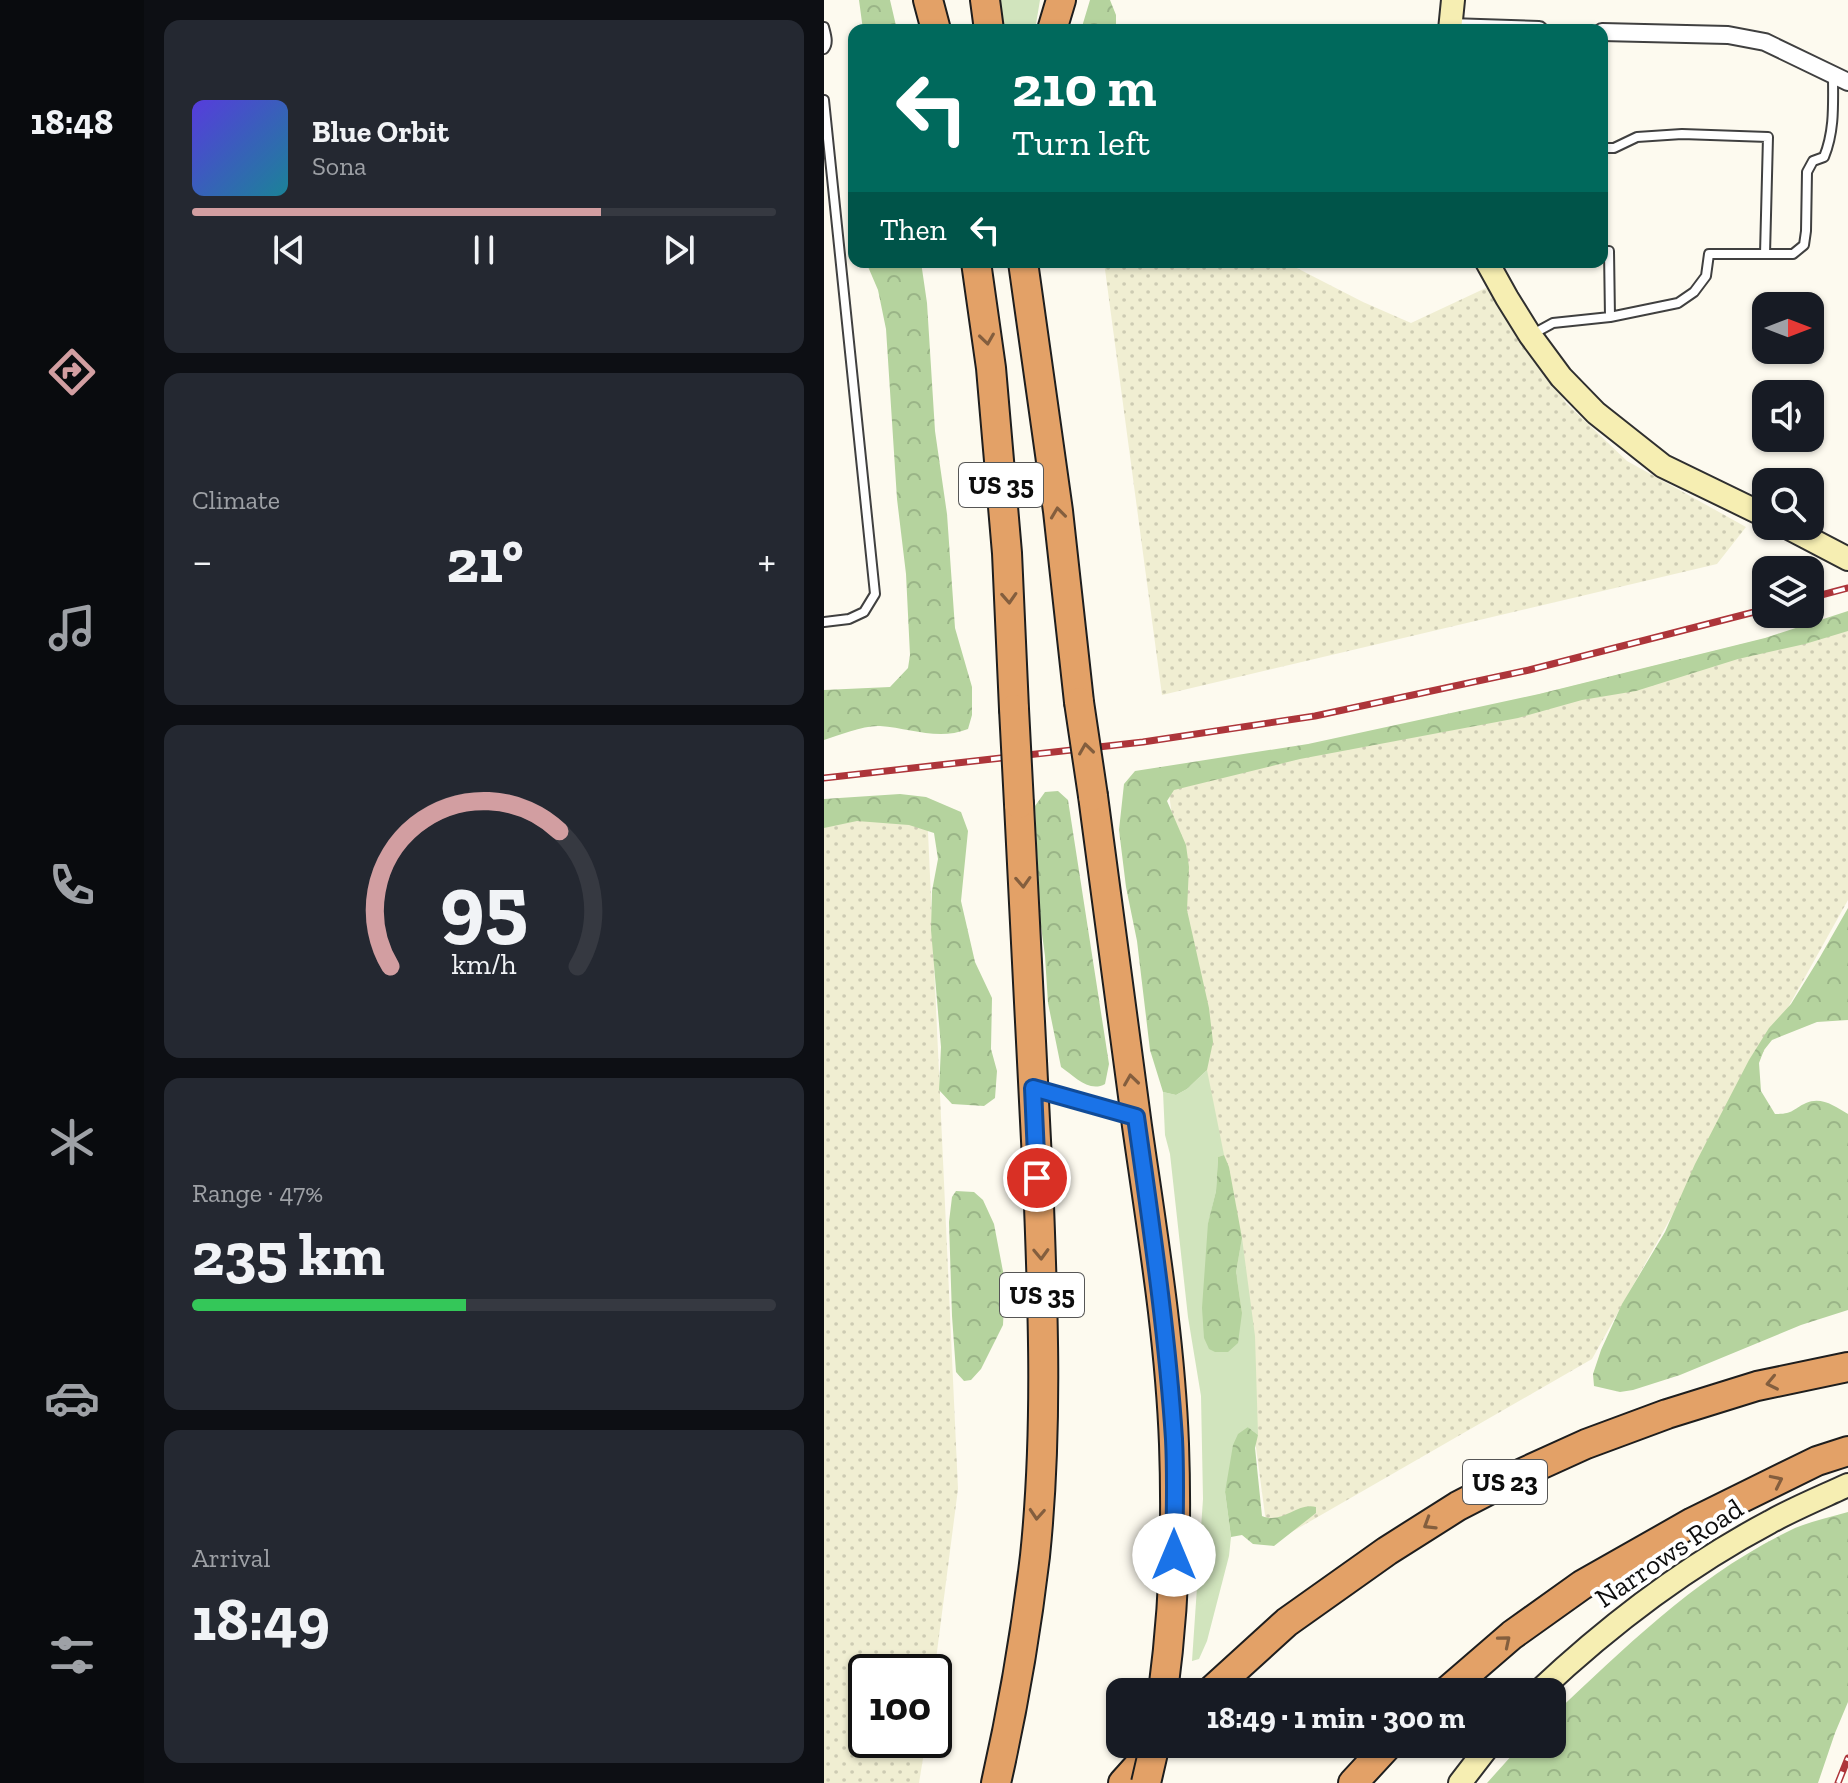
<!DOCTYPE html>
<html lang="en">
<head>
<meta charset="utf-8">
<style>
  :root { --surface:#171b24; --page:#242831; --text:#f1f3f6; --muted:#9ea1a6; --line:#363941; --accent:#d29ea1 }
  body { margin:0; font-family:"Zilla Slab",serif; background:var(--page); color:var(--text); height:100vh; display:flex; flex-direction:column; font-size:30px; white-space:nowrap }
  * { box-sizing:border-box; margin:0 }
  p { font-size:26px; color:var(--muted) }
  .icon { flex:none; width:44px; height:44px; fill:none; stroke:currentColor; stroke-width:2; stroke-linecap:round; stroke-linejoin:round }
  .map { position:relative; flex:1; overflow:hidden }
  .drawer { display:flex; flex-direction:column; gap:20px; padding:20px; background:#0d0f14; width:680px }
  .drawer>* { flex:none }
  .guide { position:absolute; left:24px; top:24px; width:760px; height:244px; border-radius:16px; box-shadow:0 2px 6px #0004; background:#00695c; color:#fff; overflow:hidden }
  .needle { width:52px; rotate:90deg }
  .fabs { position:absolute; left:928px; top:292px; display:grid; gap:16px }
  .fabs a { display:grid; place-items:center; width:72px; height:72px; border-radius:16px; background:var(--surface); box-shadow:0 2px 6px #0004; font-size:40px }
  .speed { position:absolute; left:24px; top:1654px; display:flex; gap:16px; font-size:40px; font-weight:700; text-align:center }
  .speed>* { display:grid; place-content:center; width:104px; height:104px; border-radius:50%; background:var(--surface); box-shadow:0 2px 6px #0004; line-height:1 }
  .speed .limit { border:4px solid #111; border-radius:12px; background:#fff; color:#111 }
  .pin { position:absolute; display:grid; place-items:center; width:68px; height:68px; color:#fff; margin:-34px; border:4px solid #fff; border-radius:50%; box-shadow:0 2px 8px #0007 }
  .me { position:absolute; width:88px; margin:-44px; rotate:0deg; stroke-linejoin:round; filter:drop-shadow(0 0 6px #0008) }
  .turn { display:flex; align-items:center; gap:28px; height:168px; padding:0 32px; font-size:36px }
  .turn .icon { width:104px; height:104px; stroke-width:2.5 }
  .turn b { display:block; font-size:56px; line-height:68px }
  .then { display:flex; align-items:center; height:76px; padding:0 32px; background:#0003; gap:16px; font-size:30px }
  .big { font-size:60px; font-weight:700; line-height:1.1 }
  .drawer .widget { flex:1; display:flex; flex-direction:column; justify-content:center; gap:12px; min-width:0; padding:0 28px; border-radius:16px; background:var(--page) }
  .drawer .dial { align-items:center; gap:0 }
  .dial svg { height:208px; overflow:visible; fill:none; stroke:var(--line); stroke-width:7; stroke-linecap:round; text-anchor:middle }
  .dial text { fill:var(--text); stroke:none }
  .song { display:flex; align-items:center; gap:24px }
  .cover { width:96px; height:96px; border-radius:12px; background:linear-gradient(135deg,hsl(250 70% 55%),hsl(190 70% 35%)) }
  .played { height:8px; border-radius:4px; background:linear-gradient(90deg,var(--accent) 70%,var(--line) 70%) }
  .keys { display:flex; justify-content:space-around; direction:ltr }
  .heat { display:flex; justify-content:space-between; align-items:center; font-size:44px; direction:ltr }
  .charge { height:12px; border-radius:6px; background:linear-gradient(90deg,#34c759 47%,var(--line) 0) }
  .trip { position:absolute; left:282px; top:1678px; width:460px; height:80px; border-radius:16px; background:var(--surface); box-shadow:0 2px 6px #0004; font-weight:700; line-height:80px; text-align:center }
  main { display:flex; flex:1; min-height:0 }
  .tabs { display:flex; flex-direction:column; width:144px; justify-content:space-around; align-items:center; background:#090b0e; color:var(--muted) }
  .tabs .icon { width:56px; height:56px }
  .tabs .active { color:var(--accent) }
  .tabs b { font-size:36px; color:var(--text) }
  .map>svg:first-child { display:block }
</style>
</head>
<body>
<main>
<nav class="tabs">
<b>18:48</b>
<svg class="icon active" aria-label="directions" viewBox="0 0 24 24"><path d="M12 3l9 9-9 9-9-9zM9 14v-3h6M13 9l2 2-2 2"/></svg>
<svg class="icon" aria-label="music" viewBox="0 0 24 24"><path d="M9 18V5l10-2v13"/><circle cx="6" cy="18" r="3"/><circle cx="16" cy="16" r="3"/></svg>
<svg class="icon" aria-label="phone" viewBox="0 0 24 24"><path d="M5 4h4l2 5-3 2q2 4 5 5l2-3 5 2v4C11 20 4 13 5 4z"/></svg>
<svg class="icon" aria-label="climate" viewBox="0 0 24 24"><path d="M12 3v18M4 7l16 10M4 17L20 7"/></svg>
<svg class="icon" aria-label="car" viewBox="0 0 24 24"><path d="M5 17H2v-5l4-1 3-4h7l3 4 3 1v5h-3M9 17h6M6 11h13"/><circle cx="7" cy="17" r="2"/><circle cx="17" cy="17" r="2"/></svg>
<svg class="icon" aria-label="filters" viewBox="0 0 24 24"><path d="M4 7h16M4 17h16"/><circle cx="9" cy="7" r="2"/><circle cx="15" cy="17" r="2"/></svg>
</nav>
<section class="drawer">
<div class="widget">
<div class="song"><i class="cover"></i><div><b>Blue Orbit</b><p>Sona</p></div></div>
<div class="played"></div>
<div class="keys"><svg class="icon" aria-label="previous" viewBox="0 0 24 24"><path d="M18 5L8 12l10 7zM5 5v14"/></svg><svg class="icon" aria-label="pause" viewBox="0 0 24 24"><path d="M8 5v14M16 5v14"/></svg><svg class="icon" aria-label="next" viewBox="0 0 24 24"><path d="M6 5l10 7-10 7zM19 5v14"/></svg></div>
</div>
<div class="widget"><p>Climate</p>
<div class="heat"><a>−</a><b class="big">21°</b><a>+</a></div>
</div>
<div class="widget dial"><svg viewBox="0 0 100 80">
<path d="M14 69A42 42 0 1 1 86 69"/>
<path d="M14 69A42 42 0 0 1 79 17" stroke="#d29ea1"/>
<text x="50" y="56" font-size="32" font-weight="700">95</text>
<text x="50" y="72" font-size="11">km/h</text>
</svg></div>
<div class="widget"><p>Range · 47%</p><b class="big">235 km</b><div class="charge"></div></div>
<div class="widget"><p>Arrival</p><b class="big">18:49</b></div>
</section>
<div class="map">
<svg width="1024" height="1783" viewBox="0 0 1024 1783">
  <defs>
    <pattern id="farmland-dots" width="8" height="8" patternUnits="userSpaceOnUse" patternTransform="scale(2)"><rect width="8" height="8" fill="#f0eed2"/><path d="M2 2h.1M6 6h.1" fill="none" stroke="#cdcbb3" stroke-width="1.8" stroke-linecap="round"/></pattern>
    <pattern id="forest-crowns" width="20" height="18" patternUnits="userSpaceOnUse" patternTransform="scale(2)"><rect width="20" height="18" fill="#b5d39e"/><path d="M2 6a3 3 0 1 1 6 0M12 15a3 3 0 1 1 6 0" fill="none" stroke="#9ab487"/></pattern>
  </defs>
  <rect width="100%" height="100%" fill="#fdfaef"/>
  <path fill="url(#farmland-dots)" d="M280,262h181l78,40 48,21 79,-37 23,39 53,78 61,58 119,66 -29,37 -555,131z
    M1024,618v282l-256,459 -323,186 -101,-759z
    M103,810l31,679 -24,186v-3h-68v68h60l-7,43h-95v-959z"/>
  <path fill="#d1e4bd" d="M174,0h42l-5,30h-32z
    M383,1070l17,85 -6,2 -2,34 -8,33 34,89 -6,-41 6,-34 13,98 3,99 -10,-8 -23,65 6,45 -2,19 -22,85 -8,18 -7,2 11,-162 -2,-103 -13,-79 -18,-163 -5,-19 -2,-43 13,3 11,-6z"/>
  <path fill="url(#forest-crowns)" d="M35,0h31l7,30h-34z
    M266,0h20l6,15v15h-35z
    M42,262h55l6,41 8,128 12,83 8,114 17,59v28l-4,14c-30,12 -58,-1 -88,-3 -16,-1 -40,9 -56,14v-50l66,-3 18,-19 2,-13 -4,-81 -9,-75 -11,-170 -8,-39z
    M1024,611v20l-43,13 -67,15 -102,32 -54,9 -64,18 -218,41 -126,31 -7,11 19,44 3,22 -2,43 22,98 4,34 -6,28 -20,19 -11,6 -13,-3 -13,-42 -13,-109 -11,-54 -7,-57 5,-46 11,-13 173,-27 231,-50 226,-56z
    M234,791l10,9 41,264 -4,20c-16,9 -31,-8 -44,-17l-13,-64 -3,-47 -5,-37 -5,-113 10,-14z
    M76,794l26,3 35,15 7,19 -7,70 14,61 17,36 -1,51 6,22 -2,27 -11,8 -32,-2 -13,-14 2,-43 -10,-117 1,-39 6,-32 -4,-26 -25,-8 -52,-4 -33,7v-29z
    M1024,908v112l-31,2 -45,18 -8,10 -5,13 2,28 14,23c19,0 16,-4 31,-11 15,-7 29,3 42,11v196l-47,15 -121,50 -47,15 -13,2 -26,-6 -1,-12 8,-24 21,-46 43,-72 30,-68 54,-104 20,-32 22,-24 29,-47z
    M400,1155l5,12 13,71 -6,34 6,41 -4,30 -10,9h-13l-6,-3 -5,-11 -2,-30 6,-85 8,-32 2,-34z
    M132,1191l18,1 9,8 11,24 11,58 -2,43 -22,44 -10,11 -7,1 -8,-9 -4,-56 -3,-94 3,-25z
    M424,1427l10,8 -3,13 7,68c20,9 35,-14 54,-9v6l-42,33 -21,-2 -11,-9 -11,2 -6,-45 8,-47 5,-11z
    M1024,1512v190l-13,31 -17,50h-331l35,-39h30v-28c77,-72 146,-142 243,-188 17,-7 36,-11 53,-16z"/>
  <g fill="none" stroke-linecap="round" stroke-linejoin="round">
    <g stroke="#404040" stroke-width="12">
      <path id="lane" d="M0,27c2,8 5,16 0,22
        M0,100l51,494 -11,18 -15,7 -25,3
        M778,148h12l23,-11 45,-3 86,3 -3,117
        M778,251h7l1,66
        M707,335l22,-12 57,-6 68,-14 16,-11 12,-16 3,-22h84l11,-9 2,-14 1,-59 6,-11 11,-4c11,-27 9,-54 9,-83
        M214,1089l91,26"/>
    </g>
    <g stroke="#404040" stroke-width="20">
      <path id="street" d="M626,27l89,3
        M778,32l126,3 37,7 83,40"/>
    </g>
    <g stroke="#2f2f2f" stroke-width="26">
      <path id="secondary" d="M626,30l3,-30
        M663,262l20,36 23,37 31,42 35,36 67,53 103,50
        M961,526l63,33
        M714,1692c70,-66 147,-125 232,-170 25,-14 52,-25 78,-37
        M636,1783l30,-39"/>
    </g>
    <g stroke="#1e1e1e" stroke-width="32">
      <path id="highway" d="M104,0l8,30
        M161,0l4,30
        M228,30l9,-30
        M152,262l15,106 16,185 7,156
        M199,262l35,249 21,191
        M269,796c15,110 29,220 44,330 15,105 33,212 37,318 3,83 0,166 -11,248
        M386,1692l77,-70 100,-71 71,-45 62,-32 66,-30 81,-30 90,-28 91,-19
        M622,1692l66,-57 70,-50 111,-63 124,-61 31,-10
        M172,1783c17,-75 30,-151 39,-227 13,-125 8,-251 3,-376 -6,-125 -13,-250 -19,-376
        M299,1783l35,-39
        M529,1783l36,-39"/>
    </g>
    <use href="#lane" stroke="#fff" stroke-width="8"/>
    <use href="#street" stroke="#fff" stroke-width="16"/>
    <use href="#secondary" stroke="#f6eeb2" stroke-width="22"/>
    <use href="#highway" stroke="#e3a167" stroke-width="28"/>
    <g stroke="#ad353a" stroke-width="7">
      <path id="rail" d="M986,598l38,-10
        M0,778l319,-36 172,-26 214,-46 237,-61
        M1014,1783l10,-25"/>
    </g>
    <use href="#rail" stroke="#fff" stroke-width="4" stroke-dasharray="12" stroke-linecap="butt"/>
    <g stroke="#1e1e1e" stroke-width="32" stroke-linecap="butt">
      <path id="highway-bridge" d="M255,702l14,94
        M190,709l5,95
        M322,1783l9,-39"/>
    </g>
    <use href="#highway-bridge" stroke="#e3a167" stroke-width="28"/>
  </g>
  <defs><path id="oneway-chevron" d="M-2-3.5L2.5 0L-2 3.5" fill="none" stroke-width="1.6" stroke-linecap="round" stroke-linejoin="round" transform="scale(2)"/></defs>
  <g stroke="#835e3e">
    <use href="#oneway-chevron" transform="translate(163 339) rotate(82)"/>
    <use href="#oneway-chevron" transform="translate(234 513) rotate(-97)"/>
    <use href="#oneway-chevron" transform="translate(185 598) rotate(87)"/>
    <use href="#oneway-chevron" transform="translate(262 749) rotate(-98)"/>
    <use href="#oneway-chevron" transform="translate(199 882) rotate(87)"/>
    <use href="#oneway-chevron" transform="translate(307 1080) rotate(-98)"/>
    <use href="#oneway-chevron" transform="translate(217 1254) rotate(88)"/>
    <use href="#oneway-chevron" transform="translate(948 1383) rotate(168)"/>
    <use href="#oneway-chevron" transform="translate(953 1481) rotate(-26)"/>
    <use href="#oneway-chevron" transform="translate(213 1514) rotate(94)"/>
    <use href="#oneway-chevron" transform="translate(605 1524) rotate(148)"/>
    <use href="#oneway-chevron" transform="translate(681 1641) rotate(-40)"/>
  </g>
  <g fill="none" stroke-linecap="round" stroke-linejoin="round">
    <g stroke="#114b97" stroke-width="20">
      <path id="route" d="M213,1178l-4,-90 103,29c15,107 31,214 38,322 2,38 1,77 0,116"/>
    </g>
    <use href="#route" stroke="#1a73e8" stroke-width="14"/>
  </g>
  <g text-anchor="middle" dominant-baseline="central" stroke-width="8" stroke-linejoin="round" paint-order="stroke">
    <g fill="#fff" stroke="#565656" stroke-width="2">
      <rect x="135" y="463" width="84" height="44" rx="6"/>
      <rect x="176" y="1273" width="84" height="44" rx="6"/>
      <rect x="639" y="1460" width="84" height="44" rx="6"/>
    </g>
    <g font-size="26" font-weight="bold" fill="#0d0d0d">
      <text x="177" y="485">US 35</text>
      <text x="218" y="1295">US 35</text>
      <text x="681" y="1482">US 23</text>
    </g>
    <g font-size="28" fill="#0d0d0d" stroke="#fff">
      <text transform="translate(845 1553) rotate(-34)">Narrows Road</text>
    </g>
  </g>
</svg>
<div class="fabs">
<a><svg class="needle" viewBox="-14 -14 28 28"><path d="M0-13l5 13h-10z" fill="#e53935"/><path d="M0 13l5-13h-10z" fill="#9ea1a6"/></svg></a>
<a><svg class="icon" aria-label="sound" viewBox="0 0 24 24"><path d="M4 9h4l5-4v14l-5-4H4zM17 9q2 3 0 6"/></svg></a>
<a><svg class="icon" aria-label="search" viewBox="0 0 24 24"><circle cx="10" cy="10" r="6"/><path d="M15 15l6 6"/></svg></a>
<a><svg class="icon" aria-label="layers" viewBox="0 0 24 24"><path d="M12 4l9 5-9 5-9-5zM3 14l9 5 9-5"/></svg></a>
</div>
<div class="speed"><div class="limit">100</div></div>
<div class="pin" style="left:213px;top:1178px;background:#d93025"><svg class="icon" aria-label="arrive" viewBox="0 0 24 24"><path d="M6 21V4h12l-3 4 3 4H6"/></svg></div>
<svg class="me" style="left:350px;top:1555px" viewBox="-20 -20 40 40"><circle r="19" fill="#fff"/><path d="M0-13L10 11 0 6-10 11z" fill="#1a73e8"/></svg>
<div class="trip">18:49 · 1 min · 300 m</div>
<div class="guide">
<div class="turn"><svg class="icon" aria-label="left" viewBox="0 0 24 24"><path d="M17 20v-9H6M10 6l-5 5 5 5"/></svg><div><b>210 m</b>Turn left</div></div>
<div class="then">Then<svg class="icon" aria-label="left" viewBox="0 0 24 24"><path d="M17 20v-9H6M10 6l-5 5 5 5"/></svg></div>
</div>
</div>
</main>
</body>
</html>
